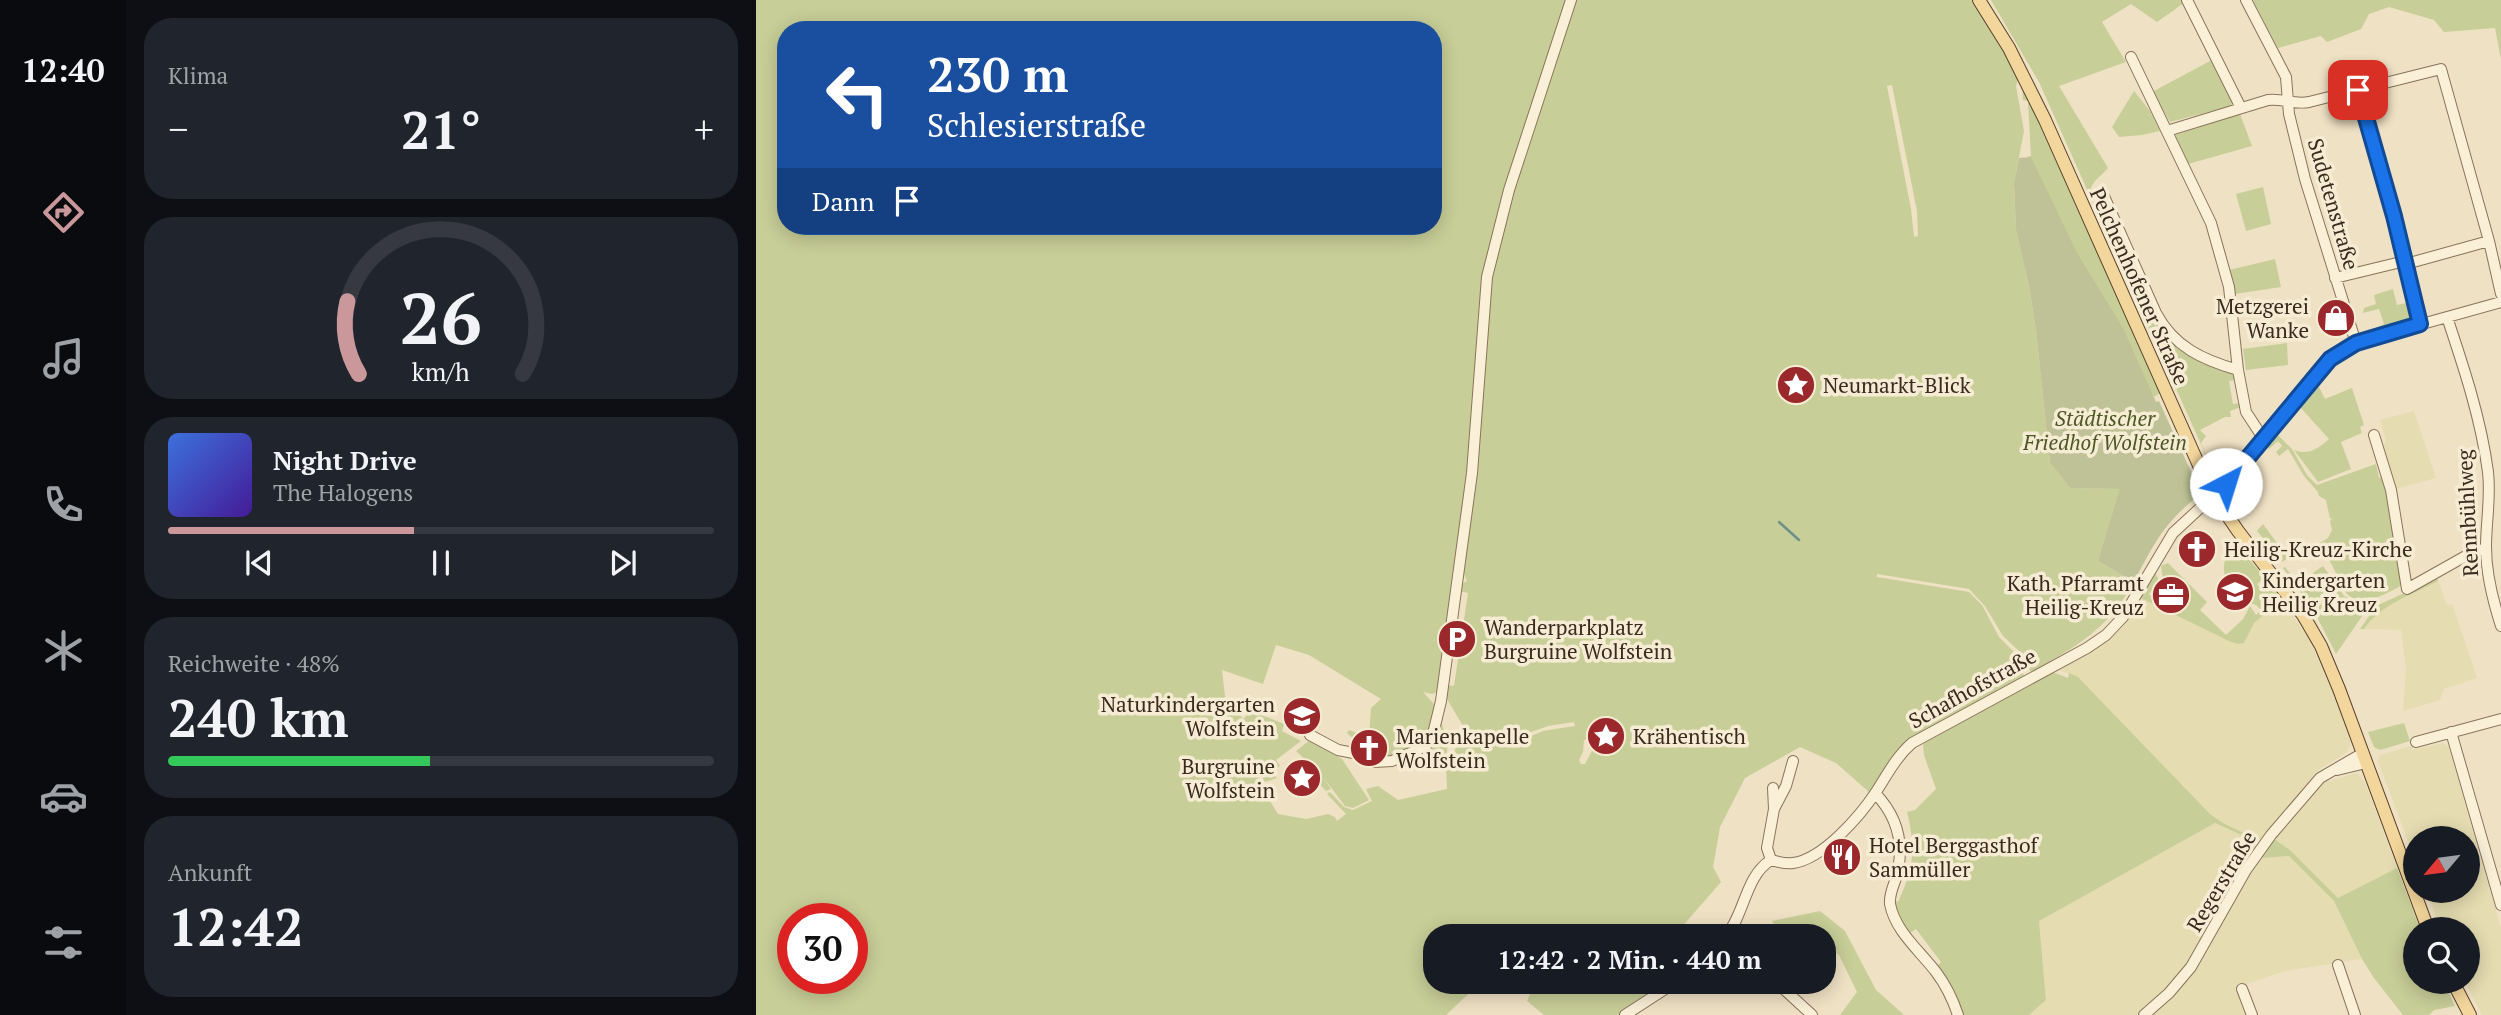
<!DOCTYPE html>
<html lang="de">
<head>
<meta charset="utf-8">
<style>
  :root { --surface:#171b24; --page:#20242c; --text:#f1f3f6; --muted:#9ea1a6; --line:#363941; --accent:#ca989b }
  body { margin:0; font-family:"PT Serif",serif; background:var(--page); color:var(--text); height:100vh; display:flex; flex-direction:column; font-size:26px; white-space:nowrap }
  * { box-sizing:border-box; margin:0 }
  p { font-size:23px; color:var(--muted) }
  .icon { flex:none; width:38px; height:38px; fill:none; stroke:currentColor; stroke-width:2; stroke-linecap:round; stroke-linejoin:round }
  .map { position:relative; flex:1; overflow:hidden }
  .drawer { display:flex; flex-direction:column; gap:18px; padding:18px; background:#0d0f14; width:630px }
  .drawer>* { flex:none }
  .banner { position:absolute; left:21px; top:21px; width:665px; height:214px; border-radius:28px; box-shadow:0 4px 18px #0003; background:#1a4fa0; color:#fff; overflow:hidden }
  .needle { width:46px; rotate:241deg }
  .controls { position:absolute; left:1647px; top:826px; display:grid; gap:14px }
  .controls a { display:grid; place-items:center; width:77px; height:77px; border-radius:50%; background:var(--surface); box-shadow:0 4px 18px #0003; font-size:35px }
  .speed { position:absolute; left:21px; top:903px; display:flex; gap:14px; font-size:35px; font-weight:700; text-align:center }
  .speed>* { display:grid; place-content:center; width:91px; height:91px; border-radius:50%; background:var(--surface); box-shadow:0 4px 18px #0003; line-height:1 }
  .speed .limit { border:10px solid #d22; background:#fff; color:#111 }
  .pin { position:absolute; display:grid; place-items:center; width:60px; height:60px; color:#fff; margin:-30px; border-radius:14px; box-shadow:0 4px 10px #0006 }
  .me { position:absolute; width:77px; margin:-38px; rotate:40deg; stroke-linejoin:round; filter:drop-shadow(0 0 5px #0008) }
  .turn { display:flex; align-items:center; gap:24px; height:147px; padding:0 35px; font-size:32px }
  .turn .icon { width:91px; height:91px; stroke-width:2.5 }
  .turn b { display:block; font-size:49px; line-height:60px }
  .then { display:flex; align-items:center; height:66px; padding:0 35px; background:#0003; gap:14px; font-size:26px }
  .big { font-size:52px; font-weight:600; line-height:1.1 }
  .drawer .widget { flex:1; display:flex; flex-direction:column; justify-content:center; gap:10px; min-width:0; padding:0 24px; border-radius:28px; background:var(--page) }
  .drawer .dial { align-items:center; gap:0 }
  .dial svg { height:182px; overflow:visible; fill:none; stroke:var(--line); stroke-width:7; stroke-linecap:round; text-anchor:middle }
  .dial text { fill:var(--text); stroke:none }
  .song { display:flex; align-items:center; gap:21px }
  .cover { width:84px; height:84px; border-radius:10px; background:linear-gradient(135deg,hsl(220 70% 55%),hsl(260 70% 35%)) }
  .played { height:7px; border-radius:4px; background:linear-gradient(90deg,var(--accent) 45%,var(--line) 45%) }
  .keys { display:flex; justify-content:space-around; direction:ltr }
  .heat { display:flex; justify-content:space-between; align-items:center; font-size:38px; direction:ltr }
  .charge { height:10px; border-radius:5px; background:linear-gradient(90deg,#34c759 48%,var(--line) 0) }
  .trip { position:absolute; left:667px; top:924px; width:413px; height:70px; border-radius:28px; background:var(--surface); box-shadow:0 4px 18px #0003; font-weight:600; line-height:70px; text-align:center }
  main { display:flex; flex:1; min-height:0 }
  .menu { display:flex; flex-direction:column; width:126px; justify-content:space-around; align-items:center; background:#090b0e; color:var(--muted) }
  .menu .icon { width:49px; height:49px }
  .menu .selected { color:var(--accent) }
  .menu b { font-size:32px; color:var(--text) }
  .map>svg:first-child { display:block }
</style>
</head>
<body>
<main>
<nav class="menu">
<b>12:40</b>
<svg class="icon selected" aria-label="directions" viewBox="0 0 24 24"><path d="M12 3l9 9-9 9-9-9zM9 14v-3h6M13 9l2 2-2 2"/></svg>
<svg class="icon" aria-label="music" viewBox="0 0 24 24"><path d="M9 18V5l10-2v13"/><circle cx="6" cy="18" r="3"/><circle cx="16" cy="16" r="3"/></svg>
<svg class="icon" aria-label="phone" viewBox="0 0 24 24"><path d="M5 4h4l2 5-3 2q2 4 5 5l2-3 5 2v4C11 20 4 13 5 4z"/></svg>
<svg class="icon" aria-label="climate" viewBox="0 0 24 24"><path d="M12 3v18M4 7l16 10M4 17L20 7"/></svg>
<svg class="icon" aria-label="car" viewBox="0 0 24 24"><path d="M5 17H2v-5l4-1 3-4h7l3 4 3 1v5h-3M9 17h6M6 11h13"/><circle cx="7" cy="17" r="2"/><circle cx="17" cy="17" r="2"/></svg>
<svg class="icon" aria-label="filters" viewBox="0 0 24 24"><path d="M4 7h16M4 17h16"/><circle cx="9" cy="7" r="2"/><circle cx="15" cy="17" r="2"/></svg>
</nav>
<section class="drawer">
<div class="widget"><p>Klima</p>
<div class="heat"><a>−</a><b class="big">21°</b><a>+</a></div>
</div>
<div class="widget dial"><svg viewBox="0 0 100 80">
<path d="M14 69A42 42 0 1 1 86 69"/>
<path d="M14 69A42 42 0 0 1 9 37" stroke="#ca989b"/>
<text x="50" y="56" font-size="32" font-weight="700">26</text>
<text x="50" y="72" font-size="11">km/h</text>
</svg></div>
<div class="widget">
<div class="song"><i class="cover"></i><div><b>Night Drive</b><p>The Halogens</p></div></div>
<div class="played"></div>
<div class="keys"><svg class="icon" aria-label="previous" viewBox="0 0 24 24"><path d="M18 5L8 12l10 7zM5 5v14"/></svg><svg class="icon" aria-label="pause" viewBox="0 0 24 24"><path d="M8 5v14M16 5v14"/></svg><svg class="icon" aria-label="next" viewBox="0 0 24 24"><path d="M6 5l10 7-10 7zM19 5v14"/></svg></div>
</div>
<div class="widget"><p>Reichweite · 48%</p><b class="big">240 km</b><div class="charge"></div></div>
<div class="widget"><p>Ankunft</p><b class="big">12:42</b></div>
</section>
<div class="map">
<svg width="1745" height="1015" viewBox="0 0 1745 1015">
  <rect width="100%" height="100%" fill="#efe1c4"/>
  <path fill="#e5dcb1" d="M1658,411l22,67 -41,11 -11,-42 2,-7 -6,-20z
    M1682,581l9,24 5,-1 25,74 -33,11 -4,11 -37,11 3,-42 -5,-39 -37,-1 8,-12 10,-8z
    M1385,598l100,46 3,-1 10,-20 28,-23 27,39 25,56 17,49 -5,9 -28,17 -55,69 -5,1 -35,-17 -13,-9 -125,-130 -10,-8 -19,-7 55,-31 12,-12z
    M1687,743l5,3 6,20 47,162v87h-19l-17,-33h3v-53h-27l-15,-38h42v-53h-53v22l-37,-99 2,-6 31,-9 2,4z
    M1601,773l8,9 32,86 -59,30 -33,-34 -31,-25 48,-56z
    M1459,823l42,19 1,4 -71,117 -23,28 -26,24h-109l17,-15 -7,-79z
    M1516,856h17l45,45 28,58 -77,12 -47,16 11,28h-98l42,-41 67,-116z"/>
  <path fill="#c8ce97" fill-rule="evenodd" d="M0,0h1217l46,76 -3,10 8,45 -10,52 2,47 13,56 7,44 14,133 20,25 51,1 -23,72 36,21c-27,48 -57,64 -103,90l-12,-21 -16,-15 -18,-30 -16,-17 -92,-15v3l92,15 13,13 17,32 17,17 8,22 -123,72 -32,44 -33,-29 -36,-16 -55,31 -25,49 -7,40 8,15 -47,54h-239v46h46l-35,33h-690zM30,30h647v196h-647zM1136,85l25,126 1,25 -4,1 -3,-28 -24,-123zM699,572h8l4,9 -6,3 -2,7 9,2 -14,93 -9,-1 -1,9 25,42 40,4 39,-14 26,-4 1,4 -32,5 -31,13 -41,-5 -15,9 -10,18 1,23 -49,11 -20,-14 -12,3 6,12 -19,9 -9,-3 -14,-15 -3,2 19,20 -9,7 -2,-4 -7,-3 -22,5 -28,-5 -21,-34 5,-4 -12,-12 8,6 7,12 12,-4 -6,-6 9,-6 -4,-6 25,-19 -19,-10 2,-7 -32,-13 -9,8 -18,-23 -3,-26 41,14 13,-39 33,10 72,44 -10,9 -2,30 -20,-8 -2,3 8,7 5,11 15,9 5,-9 6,2 -2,7 40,-18 8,-20 2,-18 -11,-12 9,2 5,-2zM859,729l2,5 -4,5 -19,8 -9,17h-4l-2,-4 4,-8 1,-12 17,-4zM37,919h59v59h-59z
    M1235,0h192l1,3 -27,19 -26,-18 -29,18 24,40 -67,24 49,82c-5,6 -12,11 -15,16 -7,9 7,26 15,28l40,92 38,49 17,11 23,5 8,5 2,6 -7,1 4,23 7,-1 1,4 -11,4 1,6h-6l-25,13 6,6 -5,7 11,25 6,-1 2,6 -4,5 -177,-396z
    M1497,0h248v59l-6,-31 -51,4 -10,-12 -45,-13 -20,7 -8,15 -34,13 -6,-6 -43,12z
    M1456,60l20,41 -1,5 -61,16 -18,-30z
    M1266,84l138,309 -6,4 -3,-6 -8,2 -116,-236 4,-1 -3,-55 -5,-1z
    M1378,91l16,20 10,20 -18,4 -23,2 -7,-10z
    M1484,114l12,32 -64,18 -12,-22v-7z
    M1507,187l8,37 -25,7 -10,-37z
    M1519,259l6,28 -46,7 -6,-24z
    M1637,289l4,16 14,-3 2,19 -51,14v-1l22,-10 -5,-15 -16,4 1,-5 12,-4 -2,-9z
    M1531,343l1,22 -42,5 -3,-21z
    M1562,385l7,14 27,-11 12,37 -4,2 2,6 -21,9 10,27 -33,13 -24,-32c14,6 25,-2 35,-11l-29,-32z
    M1521,434l15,15 15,26 10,10 59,-21 3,14 5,-2 17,108 -2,3c-16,8 -41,24 -55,3 -6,-10 -9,-21 -15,-30l1,-2 -10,-15 8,-5 4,-8 -2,-9 3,-3 -3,1 -4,-19 -7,-4 -1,-4 -14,-16 -16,-27 -9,7 -3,-4 6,-6 -4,-5 -9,8 -3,-2z
    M1507,524l25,34 -6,4 -25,-31z
    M1476,539l33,39 -8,6 3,3 9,-5 13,18 -28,23 -10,20 -6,1 -7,-2 -90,-44 13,-28 5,11 -10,13 5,5 5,-6 15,14 9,-9 -14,-14 -5,2 -3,-20 7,-3 39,39 -7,8 26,25 17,-16 7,-13 6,9 5,-5 -5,-5 -9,-3 -13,-13 -7,7 -1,-2c1,-10 -1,-14 -2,-24 -1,-7 3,-10 0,-18l11,-7 -2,-3 -10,5z
    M1567,566l21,30 22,10 1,3 -31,45 -21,-41 -32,-45 2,-1 13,16z
    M1681,578l1,3c-26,14 -57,23 -74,48h-4l16,-23z
    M1296,672l16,6 1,-5 9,4 132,137 13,9 35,17 -1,2 -42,-19 -176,98 7,79 -17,15h-66l-26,-49 4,-4 -25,-33 -7,5 -11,-21 -4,-14 4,3c16,-34 18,-54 9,-90l8,-2 21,-21 -12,-34 -1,-11z
    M685,722c7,17 13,37 -9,44l-3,-10 -5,-5z
    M1648,723l6,18 -30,9 -6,-3 -6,-15z
    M554,740l32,19 27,41 -16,8 -8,-2 -22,-29 8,12 -5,2 -9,-10 3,-3 -3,-4 -3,2 -7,-9 3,-3 -14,-13z
    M1518,839l16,11 48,48 59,-30 23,61h-5v53h29l11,24 -21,4 -5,5h-26l-29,-37 -12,-19 -28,-58 -45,-45 -29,2z
    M1064,911l25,20 31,59 28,25h-64l17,-23 -18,-37 -15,-11v-8h-43l-9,-15z
    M769,982h122l6,13 -34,20h-75l-17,-14 5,-12z"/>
  <path fill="#bec296" d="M1275,157l46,96 46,75 33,74 3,-1 42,93c-36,27 -47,49 -67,88l-36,-21 22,-72 -50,-1 -20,-25 -14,-133 -7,-44 -13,-56 -2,-47 5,-25z"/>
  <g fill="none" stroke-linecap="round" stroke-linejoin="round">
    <path stroke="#6c9187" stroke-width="2.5" d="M1023,522l20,18"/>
    <g stroke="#8a735a" stroke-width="12">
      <path id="minor" d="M1431,0l54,108
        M1490,0l40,77 3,37 16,65 51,164
        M1375,57l80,166 18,64 9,83 8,42 17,26
        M1603,90l36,132 25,102
        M1411,131l101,-31c14,-2 26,5 41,2l132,-33 48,172 12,53
        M1347,194l53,119c18,34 47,47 82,57
        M1650,264l83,-23
        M1579,278l70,-17
        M1691,317c17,51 34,102 41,155 3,25 -2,50 -2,75 0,27 7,54 15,79
        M1618,435l17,55 16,99 64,-36 15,-5
        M1695,732l50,173
        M554,735l28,15 21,4 15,8 18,-1 34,-15 8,-16 7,-29 31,-228 15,-196 22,-87 62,-190
        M1660,742l85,-23
        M1581,770l29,-7
        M1119,793c24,25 30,53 21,85 -3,9 -7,17 -6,26 5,27 30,47 46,68 9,12 17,28 22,43
        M1018,809l12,-23 7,-25
        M1015,860l-4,-12 7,-39 -1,-21
        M970,936c19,-22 19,-60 45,-76 7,2 15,4 22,3 30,-4 67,-47 83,-71 11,-17 20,-35 36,-49l175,-95 19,-13 17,-18 50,-84 53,-49 104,-125 31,-18 140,-39
        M1582,965l17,50
        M1020,982l36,33
        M1486,989l10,26
        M869,1015l51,-33
        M1388,1015l25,-22 22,-26 55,-97 25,-35 49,-57 43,-25"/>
    </g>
    <g stroke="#58412e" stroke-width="14">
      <path id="major" d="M1223,0l30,48 36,72 165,370 28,41 65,84 18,31 18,43 89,240
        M1697,982l17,33"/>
    </g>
    <use href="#minor" stroke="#faefd7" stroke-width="10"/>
    <use href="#major" stroke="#f3d69b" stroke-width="12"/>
  </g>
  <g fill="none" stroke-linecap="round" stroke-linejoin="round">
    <g stroke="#114b97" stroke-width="18">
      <path id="route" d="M1470,484l104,-125 26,-16 64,-19 -26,-108 -36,-126"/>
    </g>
    <use href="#route" stroke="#1a73e8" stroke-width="12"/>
  </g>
  <defs>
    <g id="shop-disc" transform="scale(2.0125)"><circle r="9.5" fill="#9b282b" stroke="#f6ecd4"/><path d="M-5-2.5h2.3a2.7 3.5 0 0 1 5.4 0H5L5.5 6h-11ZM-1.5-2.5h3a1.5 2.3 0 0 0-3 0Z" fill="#fff"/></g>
    <g id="sight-disc" transform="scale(2.0125)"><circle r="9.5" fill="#9b282b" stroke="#f6ecd4"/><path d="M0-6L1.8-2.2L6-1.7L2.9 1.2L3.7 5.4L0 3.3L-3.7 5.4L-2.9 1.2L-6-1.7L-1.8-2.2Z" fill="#fff"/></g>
    <g id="church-disc" transform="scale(2.0125)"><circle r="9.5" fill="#9b282b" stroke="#f6ecd4"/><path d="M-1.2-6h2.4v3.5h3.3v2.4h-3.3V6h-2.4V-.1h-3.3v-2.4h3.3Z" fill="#fff"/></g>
    <g id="school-disc" transform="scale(2.0125)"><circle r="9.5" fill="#9b282b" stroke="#f6ecd4"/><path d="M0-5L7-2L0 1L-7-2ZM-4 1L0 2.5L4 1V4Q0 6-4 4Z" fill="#fff"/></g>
    <g id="office-disc" transform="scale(2.0125)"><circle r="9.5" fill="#9b282b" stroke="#f6ecd4"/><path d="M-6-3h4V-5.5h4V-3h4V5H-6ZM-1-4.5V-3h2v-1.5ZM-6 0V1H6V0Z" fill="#fff"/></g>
    <g id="parking-disc" transform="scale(2.0125)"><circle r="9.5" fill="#9b282b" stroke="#f6ecd4"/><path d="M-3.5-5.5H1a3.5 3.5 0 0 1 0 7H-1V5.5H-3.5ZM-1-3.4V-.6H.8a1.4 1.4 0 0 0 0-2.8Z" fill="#fff"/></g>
    <g id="restaurant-disc" transform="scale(2.0125)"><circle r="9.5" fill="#9b282b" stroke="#f6ecd4"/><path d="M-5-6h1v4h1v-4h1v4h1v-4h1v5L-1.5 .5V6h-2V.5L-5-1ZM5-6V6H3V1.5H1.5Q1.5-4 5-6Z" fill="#fff"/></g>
  </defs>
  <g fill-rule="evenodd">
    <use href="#shop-disc" x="1580" y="318"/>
    <use href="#sight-disc" x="1040" y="385"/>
    <use href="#church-disc" x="1441" y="549"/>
    <use href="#school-disc" x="1479" y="592"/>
    <use href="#office-disc" x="1415" y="595"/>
    <use href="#parking-disc" x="701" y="639"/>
    <use href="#school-disc" x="546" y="716"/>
    <use href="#sight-disc" x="850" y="736"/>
    <use href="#church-disc" x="613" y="748"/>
    <use href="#sight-disc" x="546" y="778"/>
    <use href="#restaurant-disc" x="1086" y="857"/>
  </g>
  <g text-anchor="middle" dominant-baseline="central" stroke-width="7" stroke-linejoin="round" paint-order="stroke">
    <g font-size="21" fill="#3a2b1e" stroke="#f6ecd4">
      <text transform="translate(1578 204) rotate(74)">Sudetenstraße</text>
      <text transform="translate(1384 286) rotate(66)">Pelchenhofener Straße</text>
      <text transform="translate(1711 513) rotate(-93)">Rennbühlweg</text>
      <text transform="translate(1216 688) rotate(-29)">Schafhofstraße</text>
      <text transform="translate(1465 881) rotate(-59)">Regerstraße</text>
    </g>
    <g font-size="21" fill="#3a2b1e" stroke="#f6ecd4" text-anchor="start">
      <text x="1553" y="306" text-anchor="end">Metzgerei<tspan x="1553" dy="24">Wanke</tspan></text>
      <text x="1067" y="385">Neumarkt-Blick</text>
      <text x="1468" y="549">Heilig-Kreuz-Kirche</text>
      <text x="1506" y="580">Kindergarten<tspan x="1506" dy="24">Heilig Kreuz</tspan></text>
      <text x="1388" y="583" text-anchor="end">Kath. Pfarramt<tspan x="1388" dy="24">Heilig-Kreuz</tspan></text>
      <text x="728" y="627">Wanderparkplatz<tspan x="728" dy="24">Burgruine Wolfstein</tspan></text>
      <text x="519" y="704" text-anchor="end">Naturkindergarten<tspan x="519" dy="24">Wolfstein</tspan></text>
      <text x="640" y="736">Marienkapelle<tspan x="640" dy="24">Wolfstein</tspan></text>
      <text x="877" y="736">Krähentisch</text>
      <text x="519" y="766" text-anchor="end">Burgruine<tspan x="519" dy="24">Wolfstein</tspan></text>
      <text x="1113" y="845">Hotel Berggasthof<tspan x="1113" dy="24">Sammüller</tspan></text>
    </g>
    <g font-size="21" font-style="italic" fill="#4b5724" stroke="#f6ecd4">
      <text x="1349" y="418">Städtischer<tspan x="1349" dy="24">Friedhof Wolfstein</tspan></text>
    </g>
  </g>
</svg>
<div class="controls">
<a><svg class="needle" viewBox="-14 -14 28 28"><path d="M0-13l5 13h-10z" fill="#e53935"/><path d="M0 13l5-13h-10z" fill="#9ea1a6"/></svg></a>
<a><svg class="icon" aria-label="search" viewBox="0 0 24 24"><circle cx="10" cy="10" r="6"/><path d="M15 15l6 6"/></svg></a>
</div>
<div class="speed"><div class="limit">30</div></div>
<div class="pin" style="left:1602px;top:90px;background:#d93025"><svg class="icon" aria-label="arrive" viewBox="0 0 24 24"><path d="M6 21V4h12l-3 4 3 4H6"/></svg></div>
<svg class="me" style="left:1470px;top:484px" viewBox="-20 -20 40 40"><circle r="19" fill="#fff"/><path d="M0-13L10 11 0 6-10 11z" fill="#1a73e8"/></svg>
<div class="trip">12:42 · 2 Min. · 440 m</div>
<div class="banner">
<div class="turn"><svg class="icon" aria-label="left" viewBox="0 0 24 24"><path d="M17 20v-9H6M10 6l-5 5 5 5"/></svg><div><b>230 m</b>Schlesierstraße</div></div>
<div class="then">Dann<svg class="icon" aria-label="arrive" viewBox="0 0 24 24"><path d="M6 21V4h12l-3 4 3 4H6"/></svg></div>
</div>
</div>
</main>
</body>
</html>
